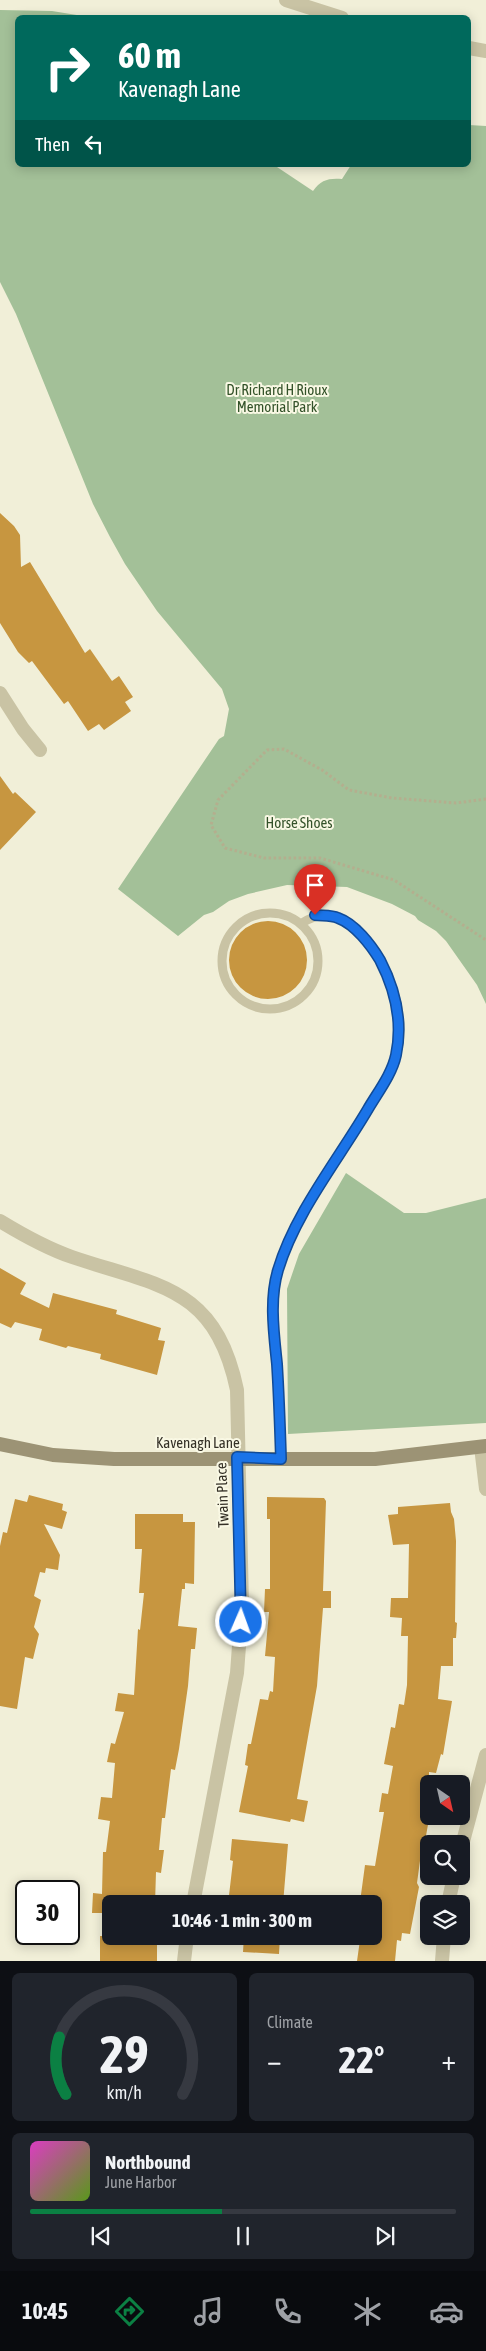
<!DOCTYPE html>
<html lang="en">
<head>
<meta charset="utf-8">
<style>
  :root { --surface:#171b24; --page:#20242c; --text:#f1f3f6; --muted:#9ea1a6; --line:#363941; --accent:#0b8043 }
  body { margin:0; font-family:"Asap Condensed",sans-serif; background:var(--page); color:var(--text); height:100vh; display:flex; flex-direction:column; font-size:19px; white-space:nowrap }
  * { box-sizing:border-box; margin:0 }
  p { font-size:16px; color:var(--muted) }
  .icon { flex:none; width:28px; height:28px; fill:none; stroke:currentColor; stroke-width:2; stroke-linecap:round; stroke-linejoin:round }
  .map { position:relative; height:1961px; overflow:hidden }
  .side { display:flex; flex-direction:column; gap:12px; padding:12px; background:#0d0f14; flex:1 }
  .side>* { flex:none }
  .top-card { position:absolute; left:15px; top:15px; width:456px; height:152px; border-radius:8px; box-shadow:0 2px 12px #0003; background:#00695c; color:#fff; overflow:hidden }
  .needle { width:32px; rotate:146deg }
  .controls { position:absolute; left:420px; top:1775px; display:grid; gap:10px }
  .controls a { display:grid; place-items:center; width:50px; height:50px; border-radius:8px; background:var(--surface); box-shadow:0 2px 12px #0003; font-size:25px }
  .speed { position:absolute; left:15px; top:1880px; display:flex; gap:10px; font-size:25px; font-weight:700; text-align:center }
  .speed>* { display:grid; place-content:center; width:65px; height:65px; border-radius:50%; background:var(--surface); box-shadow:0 2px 12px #0003; line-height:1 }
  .speed .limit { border:2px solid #111; border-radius:8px; background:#fff; color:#111 }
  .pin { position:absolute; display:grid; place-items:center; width:42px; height:42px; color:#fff; margin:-51px -21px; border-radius:50% 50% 50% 0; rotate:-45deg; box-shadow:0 0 5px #0007 }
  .pin .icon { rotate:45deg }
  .me { position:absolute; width:55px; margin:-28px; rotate:2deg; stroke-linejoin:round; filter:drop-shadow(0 0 4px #0008) }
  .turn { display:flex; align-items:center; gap:18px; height:105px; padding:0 20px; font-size:22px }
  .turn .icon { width:65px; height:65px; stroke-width:2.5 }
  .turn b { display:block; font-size:35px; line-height:42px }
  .then { display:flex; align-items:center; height:48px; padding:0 20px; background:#0003; gap:10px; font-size:19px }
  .big { font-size:38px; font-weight:700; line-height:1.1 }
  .side .tile { flex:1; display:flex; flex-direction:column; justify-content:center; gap:8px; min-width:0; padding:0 18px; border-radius:8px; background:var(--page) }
  .side .dial { align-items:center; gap:0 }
  .dial svg { height:130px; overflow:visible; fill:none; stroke:var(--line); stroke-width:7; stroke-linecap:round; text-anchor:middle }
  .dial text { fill:var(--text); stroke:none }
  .song { display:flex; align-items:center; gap:15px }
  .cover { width:60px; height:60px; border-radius:8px; background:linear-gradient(135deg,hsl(310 70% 55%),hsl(90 70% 35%)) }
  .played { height:5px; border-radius:2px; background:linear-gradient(90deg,var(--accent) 45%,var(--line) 45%) }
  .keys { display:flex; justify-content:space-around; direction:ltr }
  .heat { display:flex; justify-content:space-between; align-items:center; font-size:28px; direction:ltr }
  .side .tiles { flex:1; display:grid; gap:12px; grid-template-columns:1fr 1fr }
  .tile:last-child { grid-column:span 2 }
  .trip { position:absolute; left:102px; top:1895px; width:280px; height:50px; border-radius:8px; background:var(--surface); box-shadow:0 2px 12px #0003; font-weight:700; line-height:50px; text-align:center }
  .tab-bar { display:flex; height:80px; justify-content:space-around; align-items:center; background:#090b0e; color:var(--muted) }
  .tab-bar .icon { width:35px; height:35px }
  .tab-bar .active { color:var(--accent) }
  .tab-bar b { font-size:22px; color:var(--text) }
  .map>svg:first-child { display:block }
</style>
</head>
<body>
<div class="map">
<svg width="486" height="1961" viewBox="0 0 486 1961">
  <rect width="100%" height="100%" fill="#f1efd8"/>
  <path fill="#a3c098" d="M0,10l52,1 37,6 -71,1v147h256l39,26c8,-11 15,-13 29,-12l9,-14h118v-40l17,1v878l-9,-19 -31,-44 -10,-10 -18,-11 -3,-4 -23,-12 -45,-17 -60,-2 -39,9 -19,7 -16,11 -9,3 -26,21 -60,-47 101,-150 5,-3 5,-27 -7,-20 -65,-78 -32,-47 -15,-27 -17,-33 -77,-190 -16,-32z
    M346,1173l58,40h22l60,-15v225l-198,11 -1,-145 12,-35z"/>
  <path fill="#c79640" d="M0,513l14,13 6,9 1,32 9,-5 55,91 5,-4 22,32 7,-5 14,21 -8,5 6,9 -27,19 -5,-6 -11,7 -20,-30 -4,3 -32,-43 -3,2 -11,-11 -18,-29z
    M0,776l13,18 2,-2 21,20 -36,38z
    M229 960a39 39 0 1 1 78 0a39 39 0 1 1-78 0Z
    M0,1268l26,15 -6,11 29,14 4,-15 64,17 -1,4 45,14 -3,12 7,1 -8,34 -57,-16 1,-5 -33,-8 -2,2 -27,-8 3,-11 -27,-7 -4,6 -11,-5z
    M29,1495l34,9 -1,6 5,2 -5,17 -18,-5 16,31 -2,15 -12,-2 -1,5 -5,-1 -6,24 7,4 -7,27 5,7 -6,25 -8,-2 -8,52 -17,-3v-160l3,-14 4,1 8,-34 12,3z
    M267,1497l57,1 2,3 -3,90h8v17h-8l-6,78 -20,113 11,2 -4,21 -13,-3 -1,3 -51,-10 9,-46 -3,-1 3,-21h3l9,-45 8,1 2,-9 3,1 2,-35 -10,-1 4,-44h-5l1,-23h5v-70h-3z
    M450,1503l1,9 3,7 2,22 -1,81 2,1 -1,15h-3v28h-12l-3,33 14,2 -9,54 -2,-1 -5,19 -7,-1v47l-5,28 -2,-1 -5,37 2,4 -9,47 -8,-1 -1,8 -4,-1 -2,21h-38l3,-21h4v-4h10v-32l-14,-2 5,-37 10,1 9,-54h-5l3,-19 6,1 5,-28 -9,-2 7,-37 4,1 4,-24 5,1 3,-20 1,-49h-7l1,-18 -12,-1 1,-19h17l1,-54 -16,1 -5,-30 10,-1v-7z
    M135,1514h48v8h12l-1,62 -9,-1v6h-3l-4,37 19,2 -2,21h-4l-3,37 -9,63 -4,21 -4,-1 -6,49h-3l-3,32h5l-3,23 -5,-1 -1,32h-44v9h-19l1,-20 9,1 1,-42h3l4,-31 -12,-2 3,-22 11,1 3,-35 -8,-1 4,-19 4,1 9,-32 -9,-1 3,-18 16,2 4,-66 2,1 4,-37h-5l3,-44h-7z
    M232,1839l56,5 -5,60h-55l5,-43 -3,-1z
    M100,1936h38v4h19v21h-57z
    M244,1936h36l-1,18 -36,-2z"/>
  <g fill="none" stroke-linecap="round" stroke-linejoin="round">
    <path stroke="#b4ae8e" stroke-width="3" stroke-dasharray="2.5 2.5" stroke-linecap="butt" d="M486,799l-30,4 -64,-5 -43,-8 -27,-20 -38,-21 -17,1 -49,50 -7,25 14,23 39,10h56l74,22 92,60"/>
    <path stroke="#c9c3a4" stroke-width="9" d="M222 961a48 48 0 1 1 96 0a48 48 0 1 1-96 0Z
      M281,1459c-1,-32 -2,-63 -4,-95 -3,-30 -8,-64 1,-94 17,-58 62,-113 92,-165 9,-15 19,-30 25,-46 15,-40 -6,-98 -36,-125 -20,-18 -33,-26 -57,-11"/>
    <path stroke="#c9c3a4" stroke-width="14" d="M286,0l56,18
      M469,48l17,3
      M0,693l23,36 17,21
      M0,1221c23,14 46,27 72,36 85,29 143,28 165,133l5,215 -5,68 -44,231
      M481,1447l5,42
      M461,1849l25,-94
      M448,1904l6,-28
      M184,1961l3,-25
      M442,1961l2,-25"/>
    <path stroke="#9c9375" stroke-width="14" d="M0,1444l53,11 61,4h261l111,-13"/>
  </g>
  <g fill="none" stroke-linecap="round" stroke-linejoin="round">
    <g stroke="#114b97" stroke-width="12">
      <path id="route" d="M241,1622l-4,-165 44,2c-1,-32 -2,-63 -4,-95 -3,-30 -8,-64 1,-94 17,-57 60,-110 90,-161 10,-17 24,-35 28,-54 7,-33 -1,-66 -16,-95 -9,-15 -25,-36 -42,-42 -7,-3 -16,-2 -23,-3"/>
    </g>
    <use href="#route" stroke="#1a73e8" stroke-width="9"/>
  </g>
  <g text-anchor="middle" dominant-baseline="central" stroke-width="4" stroke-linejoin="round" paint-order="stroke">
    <g font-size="15" fill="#335229" stroke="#f9f8e4">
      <text x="277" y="389">Dr Richard H Rioux<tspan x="277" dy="17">Memorial Park</tspan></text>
      <text x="299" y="822">Horse Shoes</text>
    </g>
    <g font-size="15" fill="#343026" stroke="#f9f8e4">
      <text x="198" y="1442">Kavenagh Lane</text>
      <text transform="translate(222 1495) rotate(-92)">Twain Place</text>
    </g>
  </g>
</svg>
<div class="controls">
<a><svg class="needle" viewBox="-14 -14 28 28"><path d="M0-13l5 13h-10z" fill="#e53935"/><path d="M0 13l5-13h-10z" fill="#9ea1a6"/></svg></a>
<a><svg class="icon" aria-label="search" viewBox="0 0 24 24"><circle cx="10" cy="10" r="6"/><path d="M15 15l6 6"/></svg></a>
<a><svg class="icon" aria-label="layers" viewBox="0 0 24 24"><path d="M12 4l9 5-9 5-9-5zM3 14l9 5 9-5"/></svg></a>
</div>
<div class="speed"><div class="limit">30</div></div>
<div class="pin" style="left:315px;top:915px;background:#d93025"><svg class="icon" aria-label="arrive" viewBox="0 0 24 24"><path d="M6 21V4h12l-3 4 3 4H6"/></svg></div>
<svg class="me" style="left:241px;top:1622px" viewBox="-20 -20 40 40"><circle r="17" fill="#1a73e8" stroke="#fff" stroke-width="3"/><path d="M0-11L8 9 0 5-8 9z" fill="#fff"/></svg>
<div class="trip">10:46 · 1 min · 300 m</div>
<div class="top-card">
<div class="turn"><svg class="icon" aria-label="right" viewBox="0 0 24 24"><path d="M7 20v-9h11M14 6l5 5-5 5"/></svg><div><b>60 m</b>Kavenagh Lane</div></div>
<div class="then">Then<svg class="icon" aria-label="left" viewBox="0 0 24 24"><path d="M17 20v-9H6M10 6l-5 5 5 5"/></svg></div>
</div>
</div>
<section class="side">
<div class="tiles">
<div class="tile dial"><svg viewBox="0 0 100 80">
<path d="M14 69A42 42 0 1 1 86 69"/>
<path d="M14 69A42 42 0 0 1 10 34" stroke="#0b8043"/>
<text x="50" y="56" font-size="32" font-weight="700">29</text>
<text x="50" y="72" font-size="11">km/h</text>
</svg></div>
<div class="tile"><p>Climate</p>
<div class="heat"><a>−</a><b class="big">22°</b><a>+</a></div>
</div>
<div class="tile">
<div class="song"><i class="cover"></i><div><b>Northbound</b><p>June Harbor</p></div></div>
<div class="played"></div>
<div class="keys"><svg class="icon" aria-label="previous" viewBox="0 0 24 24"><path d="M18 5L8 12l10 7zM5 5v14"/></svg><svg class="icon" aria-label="pause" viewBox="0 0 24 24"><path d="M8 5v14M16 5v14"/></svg><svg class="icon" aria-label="next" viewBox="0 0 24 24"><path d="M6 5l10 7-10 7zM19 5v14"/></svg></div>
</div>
</div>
</section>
<nav class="tab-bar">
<b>10:45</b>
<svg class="icon active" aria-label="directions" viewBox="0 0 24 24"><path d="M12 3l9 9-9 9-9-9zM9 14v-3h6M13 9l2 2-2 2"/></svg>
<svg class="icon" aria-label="music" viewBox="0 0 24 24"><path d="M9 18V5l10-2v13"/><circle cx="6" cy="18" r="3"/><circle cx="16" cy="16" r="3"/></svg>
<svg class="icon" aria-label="phone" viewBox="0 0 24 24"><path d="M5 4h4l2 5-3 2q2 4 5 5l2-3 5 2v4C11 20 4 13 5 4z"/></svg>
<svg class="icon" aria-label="climate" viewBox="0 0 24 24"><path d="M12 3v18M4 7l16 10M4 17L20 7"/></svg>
<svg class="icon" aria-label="car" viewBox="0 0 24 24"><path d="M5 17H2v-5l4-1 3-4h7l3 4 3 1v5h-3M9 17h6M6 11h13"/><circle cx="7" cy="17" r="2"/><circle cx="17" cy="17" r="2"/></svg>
</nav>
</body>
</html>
